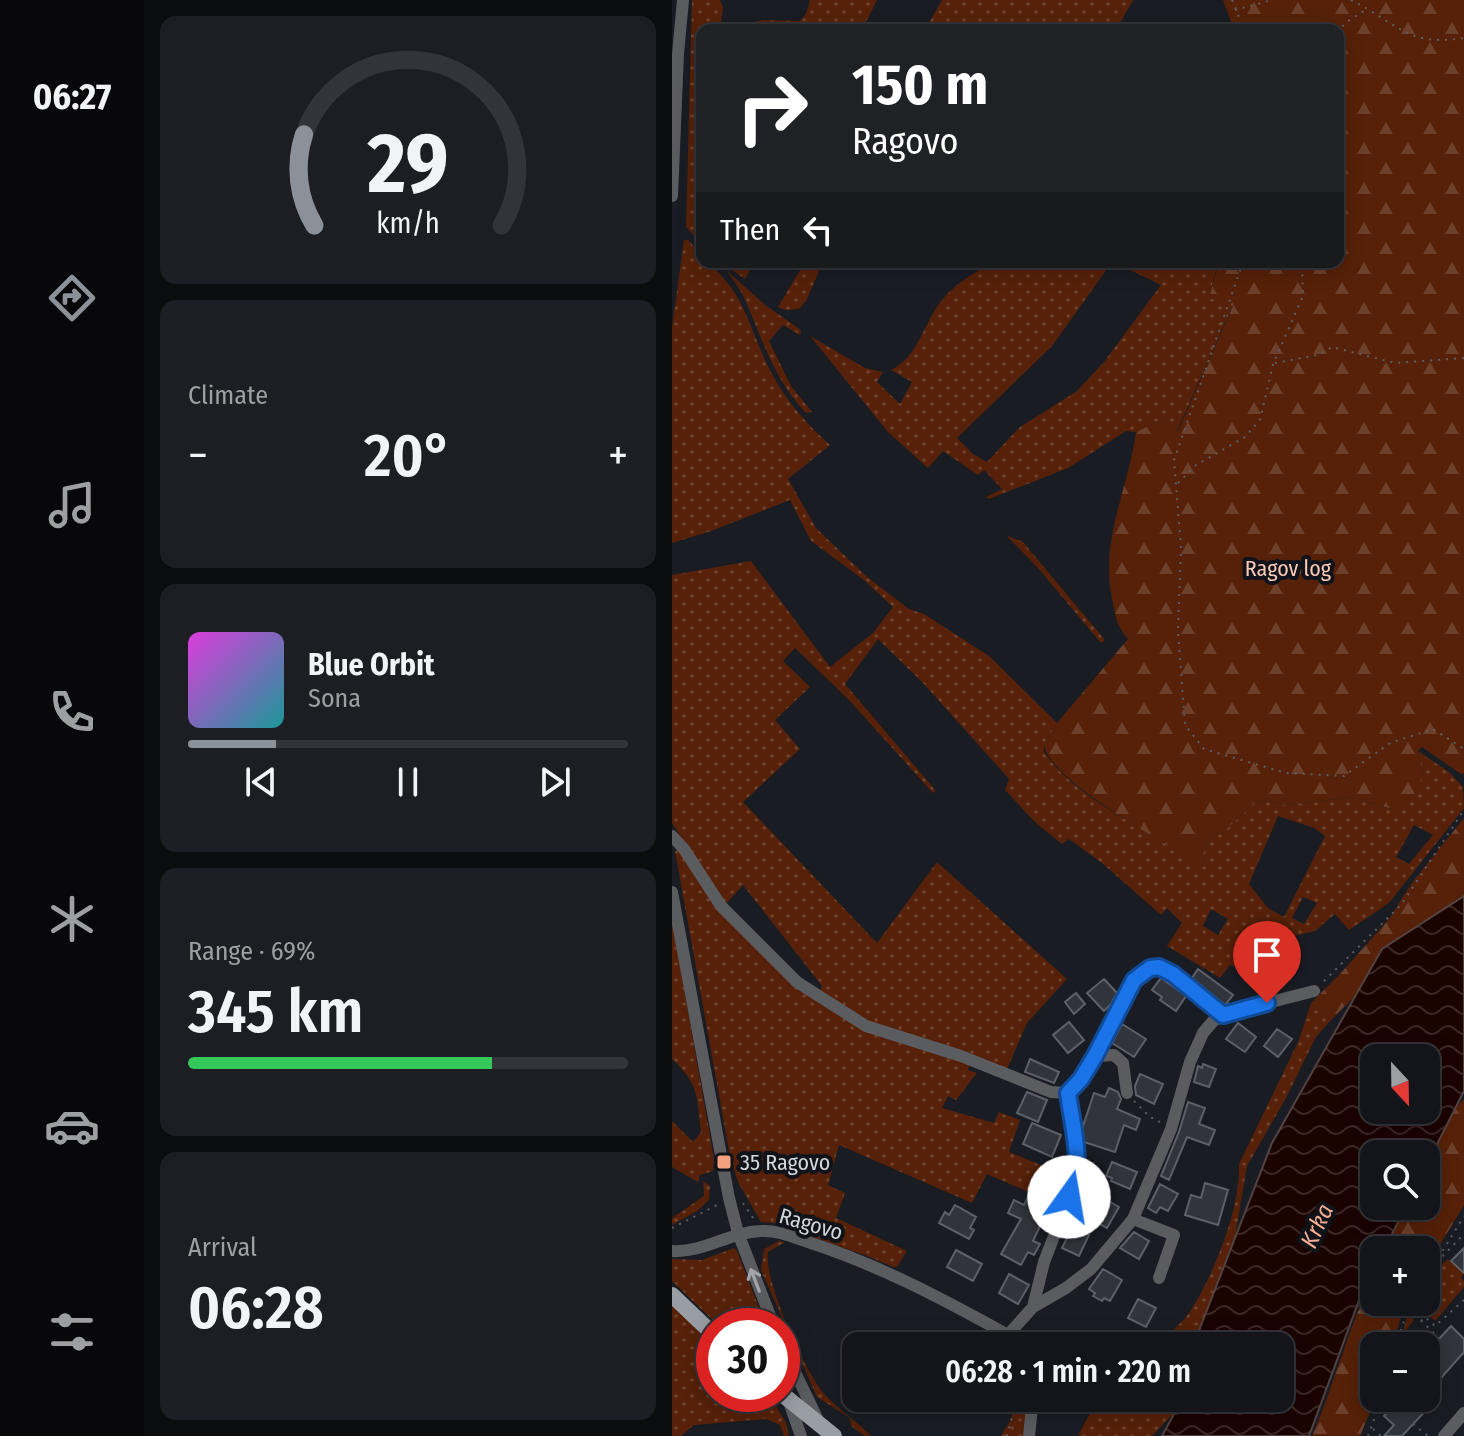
<!DOCTYPE html>
<html lang="en">
<head>
<meta charset="utf-8">
<style>
  :root { --surface:#13151a; --page:#1c1e23; --text:#f1f3f6; --muted:#9d9fa2; --line:#323439; --accent:#8c9099 }
  body { margin:0; font-family:"Fira Sans Condensed",sans-serif; background:var(--page); color:var(--text); height:100vh; display:flex; flex-direction:column; font-size:30px; white-space:nowrap }
  * { box-sizing:border-box; margin:0 }
  p { font-size:26px; color:var(--muted) }
  .icon { flex:none; width:44px; height:44px; fill:none; stroke:currentColor; stroke-width:2; stroke-linecap:round; stroke-linejoin:round }
  .map { position:relative; flex:1; overflow:hidden }
  .panel { display:flex; flex-direction:column; gap:16px; padding:16px; background:#0a0c0e; width:528px }
  .panel>* { flex:none }
  .top-card { position:absolute; left:24px; top:24px; width:648px; height:244px; border-radius:16px; box-shadow:0 4px 20px #0003,0 0 0 2px var(--line); background:#202124; color:#fff; overflow:hidden }
  .needle { width:52px; rotate:158deg }
  .fabs { position:absolute; left:688px; top:1044px; display:grid; gap:16px }
  .fabs a { display:grid; place-items:center; width:80px; height:80px; border-radius:16px; background:var(--surface); box-shadow:0 4px 20px #0003,0 0 0 2px var(--line); font-size:40px }
  .speed { position:absolute; left:24px; top:1308px; display:flex; gap:16px; font-size:40px; font-weight:700; text-align:center }
  .speed>* { display:grid; place-content:center; width:104px; height:104px; border-radius:50%; background:var(--surface); box-shadow:0 4px 20px #0003,0 0 0 2px var(--line); line-height:1 }
  .speed .limit { border:12px solid #d22; background:#fff; color:#111 }
  .pin { position:absolute; display:grid; place-items:center; width:68px; height:68px; color:#fff; margin:-82px -34px; border-radius:50% 50% 50% 0; rotate:-45deg; box-shadow:0 0 8px #0007 }
  .pin .icon { rotate:45deg }
  .me { position:absolute; width:88px; margin:-44px; rotate:13deg; stroke-linejoin:round; filter:drop-shadow(0 0 6px #0008) }
  .turn { display:flex; align-items:center; gap:28px; height:168px; padding:0 24px; font-size:36px }
  .turn .icon { width:104px; height:104px; stroke-width:2.5 }
  .turn b { display:block; font-size:56px; line-height:68px }
  .then { display:flex; align-items:center; height:76px; padding:0 24px; background:#0003; gap:16px; font-size:30px }
  .big { font-size:60px; font-weight:600; line-height:1.1 }
  .panel .card { flex:1; display:flex; flex-direction:column; justify-content:center; gap:12px; min-width:0; padding:0 28px; border-radius:16px; background:var(--page) }
  .panel .dial { align-items:center; gap:0 }
  .dial svg { height:208px; overflow:visible; fill:none; stroke:var(--line); stroke-width:7; stroke-linecap:round; text-anchor:middle }
  .dial text { fill:var(--text); stroke:none }
  .song { display:flex; align-items:center; gap:24px }
  .cover { width:96px; height:96px; border-radius:12px; background:linear-gradient(135deg,hsl(300 70% 55%),hsl(180 70% 35%)) }
  .played { height:8px; border-radius:4px; background:linear-gradient(90deg,var(--accent) 20%,var(--line) 20%) }
  .keys { display:flex; justify-content:space-around; direction:ltr }
  .heat { display:flex; justify-content:space-between; align-items:center; font-size:44px; direction:ltr }
  .charge { height:12px; border-radius:6px; background:linear-gradient(90deg,#34c759 69%,var(--line) 0) }
  .trip { position:absolute; left:170px; top:1332px; width:452px; height:80px; border-radius:16px; background:var(--surface); box-shadow:0 4px 20px #0003,0 0 0 2px var(--line); font-weight:600; line-height:80px; text-align:center }
  main { display:flex; flex:1; min-height:0 }
  .tabs { display:flex; flex-direction:column; width:144px; justify-content:space-around; align-items:center; background:#08080a; color:var(--muted) }
  .tabs .icon { width:56px; height:56px }
  .tabs .selected { color:var(--accent) }
  .tabs b { font-size:36px; color:var(--text) }
  .map>svg:first-child { display:block }
</style>
</head>
<body>
<main>
<nav class="tabs">
<b>06:27</b>
<svg class="icon selected" aria-label="directions" viewBox="0 0 24 24"><path d="M12 3l9 9-9 9-9-9zM9 14v-3h6M13 9l2 2-2 2"/></svg>
<svg class="icon" aria-label="music" viewBox="0 0 24 24"><path d="M9 18V5l10-2v13"/><circle cx="6" cy="18" r="3"/><circle cx="16" cy="16" r="3"/></svg>
<svg class="icon" aria-label="phone" viewBox="0 0 24 24"><path d="M5 4h4l2 5-3 2q2 4 5 5l2-3 5 2v4C11 20 4 13 5 4z"/></svg>
<svg class="icon" aria-label="climate" viewBox="0 0 24 24"><path d="M12 3v18M4 7l16 10M4 17L20 7"/></svg>
<svg class="icon" aria-label="car" viewBox="0 0 24 24"><path d="M5 17H2v-5l4-1 3-4h7l3 4 3 1v5h-3M9 17h6M6 11h13"/><circle cx="7" cy="17" r="2"/><circle cx="17" cy="17" r="2"/></svg>
<svg class="icon" aria-label="filters" viewBox="0 0 24 24"><path d="M4 7h16M4 17h16"/><circle cx="9" cy="7" r="2"/><circle cx="15" cy="17" r="2"/></svg>
</nav>
<section class="panel">
<div class="card dial"><svg viewBox="0 0 100 80">
<path d="M14 69A42 42 0 1 1 86 69"/>
<path d="M14 69A42 42 0 0 1 10 34" stroke="#8c9099"/>
<text x="50" y="56" font-size="32" font-weight="700">29</text>
<text x="50" y="72" font-size="11">km/h</text>
</svg></div>
<div class="card"><p>Climate</p>
<div class="heat"><a>−</a><b class="big">20°</b><a>+</a></div>
</div>
<div class="card">
<div class="song"><i class="cover"></i><div><b>Blue Orbit</b><p>Sona</p></div></div>
<div class="played"></div>
<div class="keys"><svg class="icon" aria-label="previous" viewBox="0 0 24 24"><path d="M18 5L8 12l10 7zM5 5v14"/></svg><svg class="icon" aria-label="pause" viewBox="0 0 24 24"><path d="M8 5v14M16 5v14"/></svg><svg class="icon" aria-label="next" viewBox="0 0 24 24"><path d="M6 5l10 7-10 7zM19 5v14"/></svg></div>
</div>
<div class="card"><p>Range · 69%</p><b class="big">345 km</b><div class="charge"></div></div>
<div class="card"><p>Arrival</p><b class="big">06:28</b></div>
</section>
<div class="map">
<svg width="792" height="1436" viewBox="0 0 792 1436">
  <defs>
    <pattern id="grass-dots" width="8" height="8" patternUnits="userSpaceOnUse" patternTransform="scale(2)"><rect width="8" height="8" fill="#562108"/><path d="M2 2h.1M6 6h.1" fill="none" stroke="#6d402b" stroke-width="1.8" stroke-linecap="round"/></pattern>
    <pattern id="forest-firs" width="22" height="20" patternUnits="userSpaceOnUse" patternTransform="scale(2)"><rect width="22" height="20" fill="#562108"/><path d="M5 1l3.5 6h-7zM16 11l3.5 6h-7z" fill="#6d402b"/></pattern>
    <pattern id="water-waves" width="16" height="10" patternUnits="userSpaceOnUse" patternTransform="scale(2)"><rect width="16" height="10" fill="#1b0300"/><path d="M0 5q4-4 8 0t8 0" fill="none" stroke="#3b2725"/></pattern>
  </defs>
  <rect width="100%" height="100%" fill="#191c23"/>
  <path fill="url(#grass-dots)" fill-rule="evenodd" d="M20,0h28l3,8 -3,22h-18v214l-16,-17z
    M138,0h67l-15,30h-119l1,-5 19,-5 37,1 6,-7z
    M270,0h191l-17,30h-191z
    M12,240h4l14,15v7h7c10,11 20,21 27,33 15,25 22,54 36,79 15,28 35,50 58,71l-42,34 28,49 51,49 42,32 15,5 65,42 68,67 -13,21v8c28,41 83,67 123,93 14,9 20,18 37,21l2,-25 7,-7 9,-1 33,-30 8,-3 23,5 66,-8 39,12 32,-33 -5,-25 31,21 14,15 1,21 -75,95 -40,27 -14,-16 -20,17 -42,10v11l-27,-1 -9,16 -7,-2 -10,13 -53,-32 15,-23 -15,-15 -6,7 -59,-52 -33,-24 -7,5 -25,-20 -32,-34 4,-11 -85,-95 -46,-45 -33,45 91,107 -3,2 -84,-93 -54,-52 -12,13 27,26 -35,33 25,29 -57,53 134,141 60,-81 130,117 -40,44 -20,46 -137,-46 -51,-30 3,-7 -79,-101 -18,20 -53,-82v-248l79,-14 79,106 43,-34 20,-26 -29,-27 -53,-39 -21,-41 -79,31 -39,12v-215zM606,816l36,12 11,8 -41,81 -16,-9 -19,-24zM742,825l19,10 -24,29 -13,-7zM631,897l14,6 -13,21 -12,-6zM539,909l17,10 -10,16 -15,-9z
    M49,262h33l-9,17z
    M133,262h18l-17,39 -7,8 -13,1 -8,-3z
    M322,262h118l-60,84 -95,92 16,16 14,8 33,-35 57,-36 27,-29 57,-77 -47,-23h98l5,4 -8,32 24,7 -56,126 -18,-10 -23,11 -10,-1 -58,37 -79,31 -3,-2 16,-8 -18,-19 -6,5 -35,-24 -15,17 -40,-36 -78,-96 55,32 18,4 -6,10 23,22 12,-22 -21,-12c26,-12 32,-44 48,-66 13,-19 35,-31 55,-42z
    M54,270l39,35 36,25 -1,5 -17,-10 -14,16 22,45 21,26 -6,1c-31,-32 -43,-72 -60,-111 -4,-11 -13,-22 -20,-32z
    M334,535l17,7 82,98 -4,3 -63,-75z
    M7,850l16,20 129,135 146,59 -2,6 9,3 -21,27 -8,-4 -6,12 52,15 5,-11 21,8 -11,32 37,15 -1,5 25,12 -9,22 -74,-32 -15,29 -133,-58 -11,40 17,8 -9,25 71,33 -10,16h-4l-23,-10 -97,-34 -12,-1 -23,-40 -8,-26 -55,-305z
    M0,920l42,239 -1,12 -13,4 -2,7 -26,-15v-46l21,21 8,-10c-4,-35 -2,-48 -29,-73z
    M639,1003l20,17 -15,17 -30,61 -39,68 -14,83 -18,51 -22,46h-36c10,-13 26,-22 34,-36 23,-36 50,-103 48,-146l60,-124z
    M31,1181l7,5 -1,14 -12,11 -25,14v-7l32,-22z
    M107,1241l6,1 -17,10c-4,30 34,112 53,138 13,17 35,30 50,46h-6l-14,-10 -1,-8 -33,-21 -56,-127 3,-21z
    M62,1248l3,3 29,75h-47l-47,-45v-22l30,1z
    M776,1259l16,14 -3,5 3,3v6l-29,34 -12,-11 -5,4 -6,-5 4,-7h10c0,-19 7,-31 22,-43z
    M0,1305l42,40v49h55l17,29 3,13h-5l-4,-11 -14,-6 -72,6 -13,11h-9z
    M736,1315l6,5 -8,10 9,9 8,-9 2,2 -13,14h-14z
    M345,1398h11l-5,38h-22l10,-17z
    M426,1398h79l-4,16 -21,22h-74z"/>
  <path fill="url(#forest-firs)" d="M551,0h241v773l-3,1 -39,-27 -4,4 5,25 -10,20 -10,10 -11,3 -40,-12 -66,8 -23,-5 -8,3 -33,30 -9,1 -7,7 -2,26c-17,-3 -23,-13 -37,-22 -27,-17 -120,-69 -123,-101l13,-21 71,-84c-12,-15 -12,-21 -16,-40 -12,-61 16,-108 24,-167l23,-11 19,10 55,-125 -24,-8 10,-36h119v-232h-104z
    M792,818v77l-41,33 -92,92 -20,-17 30,-30 48,-54 22,-35z
    M792,1099v106l-38,63v-18h-41l21,-44h20v-42l22,-47z
    M702,1273v29h32l-14,44h-18l2,52 -16,38h-48c23,-53 37,-110 62,-163z"/>
  <path fill="url(#water-waves)" stroke="#524241" stroke-width="2" fill-rule="evenodd" d="M792,896v195l-38,75v-12h-52v52h32l-22,44h-10v19l-13,26 -52,141h-147l11,-20 4,-18h103v-52h-87l79,-203 110,-194zM702,1058h52v52h-52z"/>
  <path fill="#31343b" stroke="#5d6068" stroke-width="2" d="M576,956l24,6 -1,4 6,1 -4,15 -30,-8z
    M526,969l35,26 -8,10 -33,-27z
    M489,978l25,18 -10,15 -16,-11 2,-3 -10,-7z
    M432,979l13,14 -6,11 -7,7 -17,-18z
    M404,993l9,11 -11,10 -9,-12z
    M397,1022l15,18 -16,13 -15,-18z
    M566,1023l18,14 -11,15 -19,-13z
    M450,1024l24,15 -12,18 -22,-14z
    M605,1029l15,10 -14,18 -14,-11z
    M358,1059l29,13 -5,11 -29,-11z
    M531,1064l13,5 -7,18 -15,-5 4,-16 4,2z
    M468,1074l23,10 -9,20 -18,-9 -1,-9z
    M437,1088l9,4 3,7 -4,10 23,10 -4,11 -12,-5 -9,27 -31,-10 -2,-13 12,-36 11,4z
    M355,1092l20,8 -9,22 -21,-9z
    M516,1102l17,6 -6,16 16,6 -6,15 -22,-8 -18,43 -8,-4 18,-44z
    M360,1123l29,12 -9,22 -29,-13z
    M440,1162l25,10 -7,17 -19,-8 1,-3 -6,-2z
    M533,1183l23,7 -10,35 -33,-10 6,-20 10,3z
    M488,1184l18,10 -10,17 -8,-4 -4,6 -8,-5z
    M428,1196l19,11 -12,21 -19,-10 3,-5 -6,-3 5,-9 5,3z
    M356,1197l21,10 -16,34 7,3 -6,11 -6,-3 -7,13 -20,-11 20,-35 -13,-6 6,-13 10,5z
    M283,1205l21,12 -6,11 4,2 -5,9 -30,-16 6,-11 4,3z
    M400,1227l17,8 -10,21 -17,-8z
    M462,1232l15,9 -10,18 -19,-11z
    M792,1248v25l-13,-12z
    M284,1250l26,14 -9,17 -26,-14z
    M431,1269l19,11 -12,21 -6,-3 -2,3 -9,-5 2,-3 -6,-4z
    M337,1274l20,11 -11,19 -19,-11z
    M466,1299l18,9 -10,19 -18,-9z
    M779,1326l13,13v13l-38,43v-42z
    M729,1398h21l8,8 -28,30h-18l10,-11 -10,-9z"/>
  <g fill="none" stroke-linecap="round" stroke-linejoin="round">
    <path stroke="#5a5d63" stroke-width="2" stroke-dasharray="2 6" stroke-linecap="butt" d="M560,0l12,30
      M679,0c47,23 55,47 113,38
      M563,10l37,-10
      M666,33l7,-10 22,-14
      M571,262l-69,198 7,87 -3,84 7,94 19,24 82,24 58,3 46,-33 43,-14 31,20
      M603,363l42,-8 15,-8 63,16 69,-5
      M506,483l18,-18 49,-28 15,-17 13,-56 30,-68 -1,-34
      M652,981l77,-76 63,-95
      M462,1101l16,16 10,5
      M71,1203l10,15
      M0,1228l45,-23
      M765,1262l27,-28
      M754,1278l38,-62
      M686,1312l12,2 33,-11 36,35
      M749,1321l4,-4 10,9 29,-26
      M723,1346l16,-44
      M749,1346l11,-12
      M791,1353l1,1
      M719,1398l5,5
      M754,1398l11,9
      M741,1424l15,12
      M701,1429l8,7
      M335,1436l10,-38
      M696,1436l14,-38"/>
    <path stroke="#5a5c60" stroke-width="12" d="M0,196l6,-142 5,-54
      M0,836l12,13 37,57 76,76 69,44 95,30 90,36 17,1 13,-14 14,-23 39,-76 16,-12 9,-1 14,7 50,41
      M0,892l57,306 9,35 36,93
      M423,1056l19,-1 9,8 4,30
      M461,1219l41,16 -15,43
      M0,1251c32,2 57,-19 89,-20 16,-1 32,6 47,11 71,23 135,57 200,93l10,11
      M361,1307l11,-45 33,-85 1,-16 -10,-68
      M336,1335l25,-28 33,-19 25,-19 42,-50 38,-90 19,-67 13,-29 11,-13 30,-11 70,-18
      M110,1345l37,77
      M117,1402l12,34
      M357,1436l4,-38
      M772,1436l20,-23"/>
    <path stroke="#999da4" stroke-width="16" d="M0,1295l42,40
      M110,1394l52,42"/>
  </g>
  <defs><path id="oneway-shaft" d="M-6 0H5M1.5-3L5.5 0L1.5 3" fill="none" stroke-width="1.6" stroke-linecap="round" stroke-linejoin="round" transform="scale(2)"/></defs>
  <use stroke="#a3a5a9" href="#oneway-shaft" transform="translate(83 1280) rotate(-111)"/>
  <g fill="none" stroke-linecap="round" stroke-linejoin="round">
    <g stroke="#114b97" stroke-width="20">
      <path id="route" d="M397,1197c15,-36 4,-66 -1,-104l13,-14 14,-23 39,-76 16,-12 9,-1 14,7 50,41 44,-12"/>
    </g>
    <use href="#route" stroke="#1a73e8" stroke-width="14"/>
  </g>
  <rect fill="#f2a07f" stroke="#101319" stroke-width="3" x="44" y="1154" width="16" height="16" rx="4"/>
  <g text-anchor="middle" dominant-baseline="central" stroke-width="8" stroke-linejoin="round" paint-order="stroke">
    <g font-size="22" fill="#fbc9b5" stroke="#101319">
      <text x="616" y="568">Ragov log</text>
    </g>
    <g font-size="22" fill="#d3d6da" stroke="#101319" text-anchor="start">
      <text x="68" y="1162">35 Ragovo</text>
    </g>
    <g font-size="22" fill="#d3d6da" stroke="#101319">
      <text transform="translate(139 1224) rotate(16)">Ragovo</text>
    </g>
    <g font-size="24" font-style="italic" fill="#f5ac8f" stroke="#101319">
      <text transform="translate(645 1226) rotate(-65)">Krka</text>
    </g>
  </g>
</svg>
<div class="fabs">
<a><svg class="needle" viewBox="-14 -14 28 28"><path d="M0-13l5 13h-10z" fill="#e53935"/><path d="M0 13l5-13h-10z" fill="#9d9fa2"/></svg></a>
<a><svg class="icon" aria-label="search" viewBox="0 0 24 24"><circle cx="10" cy="10" r="6"/><path d="M15 15l6 6"/></svg></a>
<a>+</a>
<a>−</a>
</div>
<div class="speed"><div class="limit">30</div></div>
<div class="pin" style="left:595px;top:1003px;background:#d93025"><svg class="icon" aria-label="arrive" viewBox="0 0 24 24"><path d="M6 21V4h12l-3 4 3 4H6"/></svg></div>
<svg class="me" style="left:397px;top:1197px" viewBox="-20 -20 40 40"><circle r="19" fill="#fff"/><path d="M0-13L10 11 0 6-10 11z" fill="#1a73e8"/></svg>
<div class="trip">06:28 · 1 min · 220 m</div>
<div class="top-card">
<div class="turn"><svg class="icon" aria-label="right" viewBox="0 0 24 24"><path d="M7 20v-9h11M14 6l5 5-5 5"/></svg><div><b>150 m</b>Ragovo</div></div>
<div class="then">Then<svg class="icon" aria-label="left" viewBox="0 0 24 24"><path d="M17 20v-9H6M10 6l-5 5 5 5"/></svg></div>
</div>
</div>
</main>
</body>
</html>
